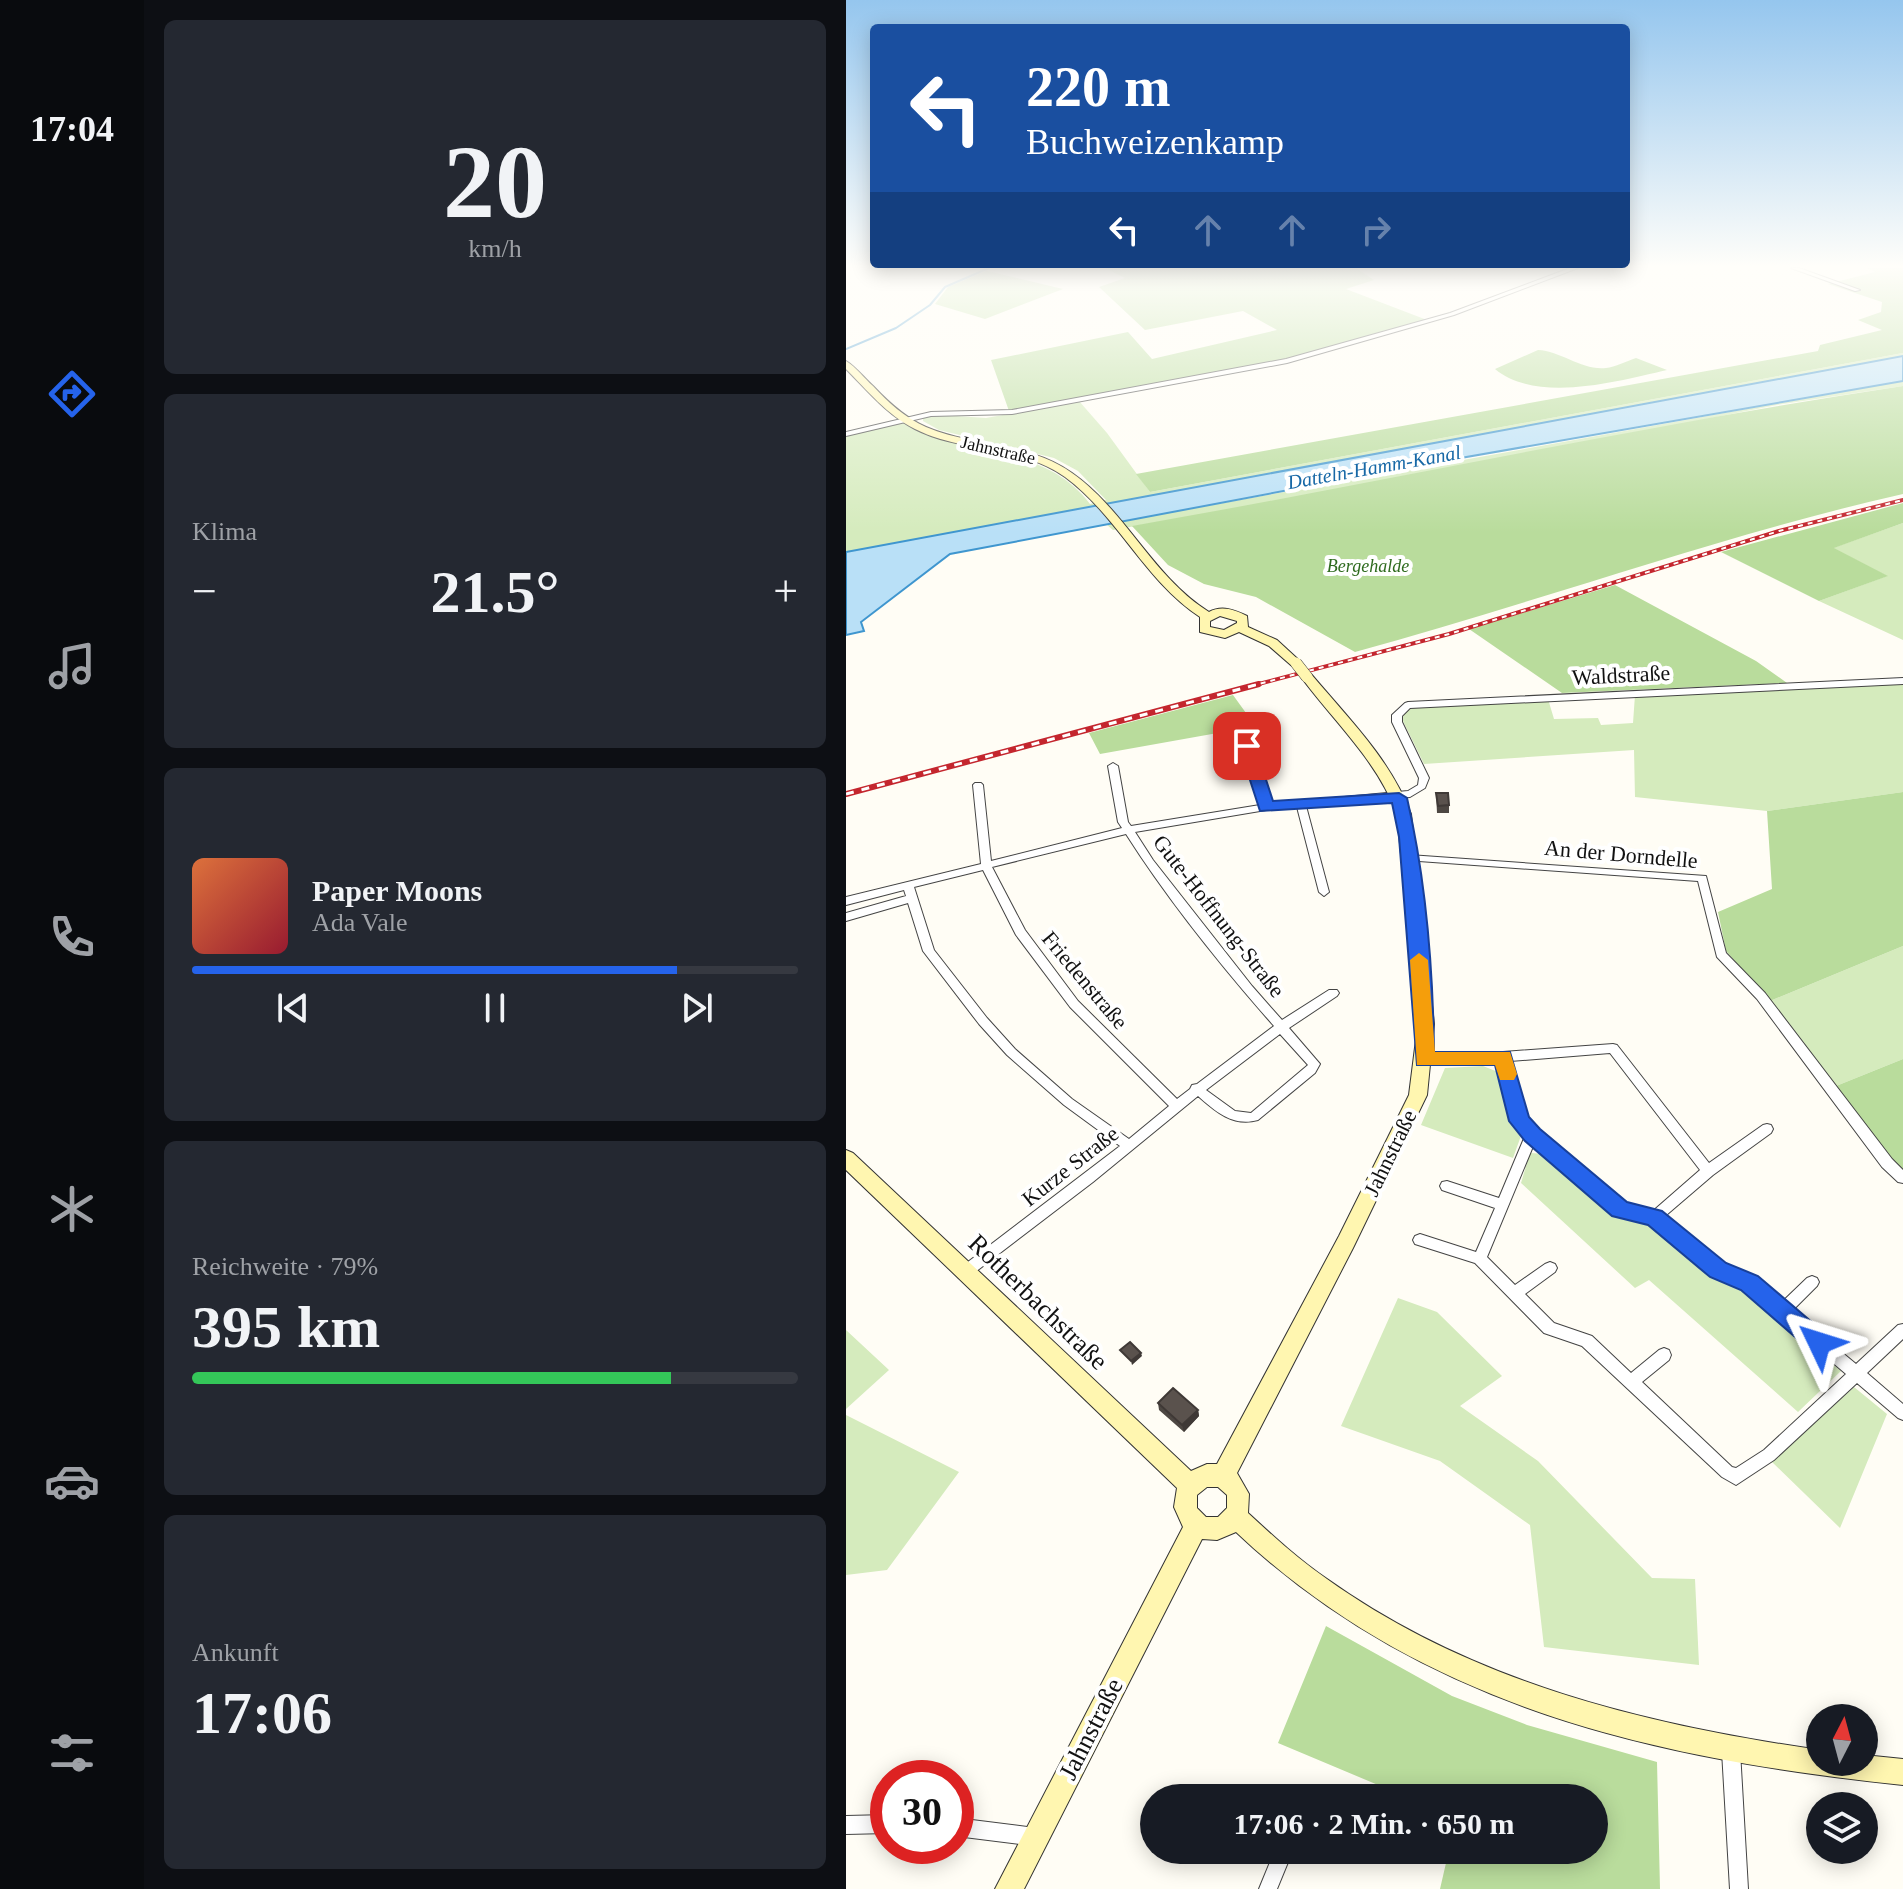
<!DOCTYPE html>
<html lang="de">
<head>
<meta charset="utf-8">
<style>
  :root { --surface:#171b24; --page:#242831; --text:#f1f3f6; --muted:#9ea1a6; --line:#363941; --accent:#2563eb }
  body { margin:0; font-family:"Times New Roman",serif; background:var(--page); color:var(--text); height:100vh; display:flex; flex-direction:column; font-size:30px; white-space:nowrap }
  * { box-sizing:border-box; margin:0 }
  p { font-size:26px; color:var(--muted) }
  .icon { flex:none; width:44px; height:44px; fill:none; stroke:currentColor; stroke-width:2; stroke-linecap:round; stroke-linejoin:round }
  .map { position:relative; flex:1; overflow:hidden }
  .panel { display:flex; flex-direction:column; gap:20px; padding:20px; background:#0d0f14; width:702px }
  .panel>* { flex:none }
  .guide { position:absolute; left:24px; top:24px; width:760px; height:244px; border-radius:8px; box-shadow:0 4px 20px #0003; background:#1a4fa0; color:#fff; overflow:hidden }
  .needle { width:52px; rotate:6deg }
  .tools { position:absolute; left:960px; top:1704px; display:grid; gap:16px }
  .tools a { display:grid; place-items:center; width:72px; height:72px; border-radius:50%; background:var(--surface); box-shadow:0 4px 20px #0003; font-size:40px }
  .speed { position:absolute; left:24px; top:1760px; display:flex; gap:16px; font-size:40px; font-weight:700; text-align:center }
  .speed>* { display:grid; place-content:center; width:104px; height:104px; border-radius:50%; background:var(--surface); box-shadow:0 4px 20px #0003; line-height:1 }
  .speed .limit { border:12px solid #d22; background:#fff; color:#111 }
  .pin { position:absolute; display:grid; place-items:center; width:68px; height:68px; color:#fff; margin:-34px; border-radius:16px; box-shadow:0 4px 12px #0006 }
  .me { position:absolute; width:88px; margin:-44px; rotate:311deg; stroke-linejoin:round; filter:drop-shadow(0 0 6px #0008) }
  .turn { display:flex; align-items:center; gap:28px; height:168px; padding:0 24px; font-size:36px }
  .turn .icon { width:104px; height:104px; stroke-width:2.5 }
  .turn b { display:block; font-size:56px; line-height:68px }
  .lanes { display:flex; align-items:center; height:76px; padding:0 24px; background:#0003; justify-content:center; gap:40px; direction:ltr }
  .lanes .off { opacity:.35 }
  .big { font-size:60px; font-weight:600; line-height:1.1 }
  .panel .widget { flex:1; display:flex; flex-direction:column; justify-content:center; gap:12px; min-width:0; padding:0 28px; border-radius:12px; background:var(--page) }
  .panel .dial { align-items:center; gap:0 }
  .dial b { font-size:104px; line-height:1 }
  .song { display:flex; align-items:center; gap:24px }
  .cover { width:96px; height:96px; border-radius:12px; background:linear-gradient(135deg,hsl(20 70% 55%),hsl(350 70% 35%)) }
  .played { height:8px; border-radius:4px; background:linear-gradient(90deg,var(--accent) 80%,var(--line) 80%) }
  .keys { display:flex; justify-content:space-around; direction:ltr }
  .heat { display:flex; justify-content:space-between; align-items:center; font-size:44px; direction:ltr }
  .charge { height:12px; border-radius:6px; background:linear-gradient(90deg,#34c759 79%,var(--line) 0) }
  .trip { position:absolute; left:294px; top:1784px; width:468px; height:80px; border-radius:40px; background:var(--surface); box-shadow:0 4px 20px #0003; font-weight:600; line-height:80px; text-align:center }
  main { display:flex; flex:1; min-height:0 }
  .menu { display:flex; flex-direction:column; width:144px; justify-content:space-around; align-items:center; background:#090b0e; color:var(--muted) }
  .menu .icon { width:56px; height:56px }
  .menu .selected { color:var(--accent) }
  .menu b { font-size:36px; color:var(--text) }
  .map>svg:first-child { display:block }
</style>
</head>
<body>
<main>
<nav class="menu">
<b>17:04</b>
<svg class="icon selected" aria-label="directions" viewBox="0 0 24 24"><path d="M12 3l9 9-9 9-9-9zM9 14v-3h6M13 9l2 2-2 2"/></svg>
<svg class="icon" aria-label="music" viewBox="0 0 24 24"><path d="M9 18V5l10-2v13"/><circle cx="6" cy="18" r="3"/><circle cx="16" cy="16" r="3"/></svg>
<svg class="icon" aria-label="phone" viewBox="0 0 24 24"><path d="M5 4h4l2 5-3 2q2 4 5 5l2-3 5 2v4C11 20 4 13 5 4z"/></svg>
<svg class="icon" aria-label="climate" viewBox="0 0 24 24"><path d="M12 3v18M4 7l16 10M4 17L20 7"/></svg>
<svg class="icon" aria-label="car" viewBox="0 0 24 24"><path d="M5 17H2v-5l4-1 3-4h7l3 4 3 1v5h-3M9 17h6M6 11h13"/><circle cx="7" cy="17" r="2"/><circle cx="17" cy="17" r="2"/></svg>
<svg class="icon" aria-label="filters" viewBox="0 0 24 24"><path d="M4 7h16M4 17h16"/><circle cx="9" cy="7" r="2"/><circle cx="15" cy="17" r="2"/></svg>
</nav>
<section class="panel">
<div class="widget dial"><b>20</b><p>km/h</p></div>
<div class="widget"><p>Klima</p>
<div class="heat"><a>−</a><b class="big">21.5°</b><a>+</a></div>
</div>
<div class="widget">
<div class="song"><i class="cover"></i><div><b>Paper Moons</b><p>Ada Vale</p></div></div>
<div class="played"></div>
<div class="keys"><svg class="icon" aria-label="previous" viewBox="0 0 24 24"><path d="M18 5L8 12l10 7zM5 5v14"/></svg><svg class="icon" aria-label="pause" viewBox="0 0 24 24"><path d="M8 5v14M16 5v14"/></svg><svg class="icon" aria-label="next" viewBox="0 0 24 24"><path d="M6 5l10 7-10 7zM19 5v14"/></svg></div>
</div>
<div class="widget"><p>Reichweite · 79%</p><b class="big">395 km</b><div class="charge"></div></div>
<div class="widget"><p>Ankunft</p><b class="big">17:06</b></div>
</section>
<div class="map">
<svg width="1057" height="1889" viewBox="0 0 1057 1889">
  <rect width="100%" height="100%" fill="#fffdf5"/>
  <path fill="#d5ebbd" d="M1057,353v3l-1057,196v-117l56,-13c62,36 141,20 188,82l16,-4 -28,-29 -24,-13 -115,-28 -16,-9v-3l19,-3 44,3 93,-17 28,32 43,59z
    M1057,381v5l-126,19 -360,71 -304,54 -7,-6z
    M1057,523v117l-84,-39 68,-25 -54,-28z
    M1057,684v108l-136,19 -132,-14 -1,-47 -210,14 -22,-45 4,-8 11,-5 131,-7 6,20 44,-1 3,7 32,-2 2,-28z
    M1057,946v113l-67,27 -66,-85z
    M637,1066l15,6 12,46 12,15 -9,25 -92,-33 24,-57z
    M684,1153l16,1 74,61 34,11 54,46 33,15 100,84 -43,41 -149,-132 -14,8 -114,-105z
    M552,1298l39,14 65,64 -42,30 78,55 114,117 43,1 4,86 -155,-18 -14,-122 -90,-64 -99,-35z
    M0,1330l43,40 -43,39z
    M1008,1387l33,27 -47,114 -68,-66z
    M0,1415l113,57 -72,98 -41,5z"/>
  <path fill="#b9dc9c" d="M259,268h251l18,12 -28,9 81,31 -143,40 -275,51 -18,-51 137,-28 24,27 125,-29 -34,-19 -98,19 -46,-43 26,-9z
    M1021,268h36v85l-753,139 -14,-18 682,-123 2,-6 62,-15 -24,-10 23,-8 1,-10 -54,-18 47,-12z
    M140,271h1l76,18 -78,30 -50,-15 13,-17z
    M692,350c23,1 45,21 68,18 9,-1 21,-7 30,-10l31,12c-48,11 -130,34 -172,-1z
    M1057,386v108c-186,42 -364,108 -548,158l-99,-55 -52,-13 -36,-19 -36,-39c257,-45 512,-101 771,-140z
    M1057,503v20l-69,25 54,28 -69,25 -98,-49z
    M769,585l141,76 31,22 -225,10 -93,-64z
    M387,695l13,18 22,11 -168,30 -11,-21z
    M1057,792v154l-133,55 -44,-50 -8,-39 54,-23 -5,-78z
    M1057,1059v119l-67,-92z
    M480,1626l126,70 75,29 130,37 3,127h-220l9,-39h145v-52h-185l-131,-55z"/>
  <path fill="#b9e0f7" stroke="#3f96cf" stroke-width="2" d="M1057,356v25l-471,82 -482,91 -89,68 3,9 -18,4v-83z"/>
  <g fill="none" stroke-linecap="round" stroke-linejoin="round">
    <path stroke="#3f96cf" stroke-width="2" d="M0,349l50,-21 34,-23 15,-18 44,-19"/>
    <g stroke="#444" stroke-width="2">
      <path id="street" d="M724,268h8l-124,47 -167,48 -275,51 -81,2 -85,20v-4l85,-20 81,-2 274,-51 164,-46z
        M945,268h8l61,22 -5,1z
        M1057,678v6l-493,24 -8,8v6l27,56 -4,10 -15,9 -104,9 23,86 -5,4 -5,-4 -22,-85 -31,3 -131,22 18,28 99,126 30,34 47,-30h8l2,3 -2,3 -48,32 31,36 -5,9 -57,47c-25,7 -42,-8 -60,-24l-105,86 -123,94 -5,2 -5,-2 -2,-4 2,-4 160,-122 -56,-41 -57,-50 -28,-31 -56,-73 -15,-48 -62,18v-8l60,-17 -2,-6 -58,15v-8l135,-33 -8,-79 2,-2h6l2,2 8,76 131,-33 -4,-6 -10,-56 5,-3 5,3 10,56 3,4 129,-21 -18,-59 5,-3 5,3 18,58 138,-13 10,-6 1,-7 -27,-56v-7l13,-12 3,-1zM280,834c42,66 96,133 148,192l-77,58 -5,1 -2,4 -13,10 -99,-98 -53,-71 -33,-63zM137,870l33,65 54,72 99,99 -40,33 -57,-40 -57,-50 -28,-31 -53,-68 -20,-63zM434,1034l28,31 -57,48 -16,-2 -29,-21z
        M563,855l297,21 20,77 39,40 127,166 11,11v13l-5,-1 -16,-15 -125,-168 -40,-42 -19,-76 -293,-21 -1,-2z
        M767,1044l4,1 92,118 54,-38 4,-1 4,1 2,4 -2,4 -58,42 -49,42 59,49 31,13 28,23 25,-24 5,-2 5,2 2,4 -2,4 -25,25 64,53 42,-39 5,-1v15l-36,34 36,31v16l-5,-2 -41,-35 -83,77 -38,25 -14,-8 -140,-131 -38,-13 -69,-70 -60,-19 -2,-4 2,-4 5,-2 56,18 19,-44 -53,-18 -2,-4 2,-4 5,-1 52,17 26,-62 -12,-15 -15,-59 -74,3 -4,-2 -2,-3 2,-3 83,-5zM764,1053l90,117 -47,41 -29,-7 -88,-73 -11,-12 -15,-58zM688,1144l81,69 36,9 62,52 31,13 102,87 -82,76 -28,18 -4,-1 -90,-85 27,-22 2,-5 -2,-5 -5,-2 -5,2 -28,23 -39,-37 -38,-13 -29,-29 30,-22 2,-4 -2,-4 -5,-2 -5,2 -30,21 -28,-28z
        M885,1742l6,3 3,6 8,138h-18l-8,-138 3,-6z
        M42,1815v18l-42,1v-18z
        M110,1818l79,10 7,2 2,7 -2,7 -7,2 -79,-10z
        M429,1850h18l-16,39h-18z"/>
    </g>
    <g stroke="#333" stroke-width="2">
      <path id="secondary" d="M0,361c10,6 18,17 27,25 15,16 32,32 53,41 47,20 103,15 146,46 54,38 80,103 137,139 13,-7 26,-2 38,4l1,11 29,13 25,23 -2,3h-8l-23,-20 -30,-14 -14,6 -25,-6v-15c-56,-37 -82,-101 -135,-140 -44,-32 -103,-24 -150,-48 -28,-14 -48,-39 -69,-60zM374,616l17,5v2l-13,7 -14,-3v-6z
        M461,673l4,1c38,45 79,85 100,140l23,210 -7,71 -74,153 -116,225 12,21 -1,19c25,23 51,47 79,66 146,104 319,146 493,171v12h44v-7l39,4v26c-246,-26 -481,-77 -667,-253l-19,8 -15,-1 -178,350h-29l188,-362 -9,-20 3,-19 -331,-318v-20l7,3 338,318 16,-7h10l122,-228 70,-141 9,-71 -21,-210c-21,-55 -62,-91 -96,-137zM361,1487h11l9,8v13l-9,9h-12l-9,-9v-13z"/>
    </g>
    <use href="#street" fill="#fff" fill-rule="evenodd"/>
    <use href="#secondary" fill="#fff6b0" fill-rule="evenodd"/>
    <g stroke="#c4262e" stroke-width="4">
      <path id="rail-far1" d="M405,686l198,-52 330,-103 124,-31"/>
    </g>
    <g stroke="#c4262e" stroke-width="6">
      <path id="rail" d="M0,794l413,-110"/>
    </g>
    <use href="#rail-far1" stroke="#fff" stroke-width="2" stroke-dasharray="5" stroke-linecap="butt"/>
    <use href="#rail" stroke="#fff" stroke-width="3" stroke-dasharray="8" stroke-linecap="butt"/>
    <g stroke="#333" stroke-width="12" stroke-linecap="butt">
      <path id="secondary-bridge" d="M450,663l11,14"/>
    </g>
    <use href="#secondary-bridge" stroke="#fff6b0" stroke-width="11"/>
  </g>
  <path fill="#4d4742" d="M590,793l13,12v8h-12z
    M312,1403l40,7 1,6 -15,16 -25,-22z"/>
  <path fill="#3f3936" d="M295,1353l1,3 -10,9 -1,-4z
    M352,1410l1,6 -15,16 -2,-7z"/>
  <path fill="#5a524d" stroke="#3f3936" stroke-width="2" d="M590,793h12l1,12 -11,1z
    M284,1342l11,11 -10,8 -11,-11z
    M327,1388l25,22 -16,15 -24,-22z"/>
  <linearGradient id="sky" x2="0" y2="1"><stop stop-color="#95c6ee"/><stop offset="0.5" stop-color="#fffefa"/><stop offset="1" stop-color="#fffefa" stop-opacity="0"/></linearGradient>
  <rect width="1057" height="533" fill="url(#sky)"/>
  <path fill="#2563eb" stroke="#184099" stroke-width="2" d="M401,741l8,5 18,55 126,-8 8,5c19,82 26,170 27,254h76l19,65 11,12 87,73 35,9 64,52 32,13 69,59 3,8 -3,7 -8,4 -9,-4 -69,-60 -31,-13 -62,-52 -36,-9 -87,-75 -16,-20 -14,-56h-78l-18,-228 -7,-34 -132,8 -21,-65z"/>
  <path fill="#f59e0b" d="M573,953l9,7 7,92h75l7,22 -3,6h-14l-5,-15h-78l-7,-105z"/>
  <g text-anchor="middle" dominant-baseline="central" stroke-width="8" stroke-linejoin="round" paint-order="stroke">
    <g font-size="18" fill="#111" stroke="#fff">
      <text transform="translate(152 450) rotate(13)">Jahnstraße</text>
    </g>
    <g font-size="18" font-style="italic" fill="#2f6b1f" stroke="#fff">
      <text x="522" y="566">Bergehalde</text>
    </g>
    <g font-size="20" font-style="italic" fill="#1768a6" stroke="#fff">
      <text transform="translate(528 467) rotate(-10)">Datteln-Hamm-Kanal</text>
    </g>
    <g font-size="22" fill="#111" stroke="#fff">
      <text transform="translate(775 675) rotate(-3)">Waldstraße</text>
      <text transform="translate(775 854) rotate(5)">An der Dorndelle</text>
      <text transform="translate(373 916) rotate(52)">Gute-Hoffnung-Straße</text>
      <text transform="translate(239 980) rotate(50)">Friedenstraße</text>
      <text transform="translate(544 1153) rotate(-64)">Jahnstraße</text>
      <text transform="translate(224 1166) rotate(-38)">Kurze Straße</text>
    </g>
    <g font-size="26" fill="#111" stroke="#fff">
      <text transform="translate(192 1302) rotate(44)">Rotherbachstraße</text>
      <text transform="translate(245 1729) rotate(-63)">Jahnstraße</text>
    </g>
  </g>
</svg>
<div class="tools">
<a><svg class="needle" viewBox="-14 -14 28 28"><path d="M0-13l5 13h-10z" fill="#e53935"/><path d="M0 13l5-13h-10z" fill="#9ea1a6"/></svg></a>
<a><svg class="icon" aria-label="layers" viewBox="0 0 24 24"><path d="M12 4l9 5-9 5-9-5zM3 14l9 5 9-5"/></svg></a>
</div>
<div class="speed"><div class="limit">30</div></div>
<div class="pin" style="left:401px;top:746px;background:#d93025"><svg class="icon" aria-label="arrive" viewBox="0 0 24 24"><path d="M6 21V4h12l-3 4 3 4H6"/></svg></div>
<svg class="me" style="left:973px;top:1343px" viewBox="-20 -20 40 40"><path d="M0-17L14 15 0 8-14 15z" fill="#2563eb" stroke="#fff" stroke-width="4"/></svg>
<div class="trip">17:06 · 2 Min. · 650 m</div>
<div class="guide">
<div class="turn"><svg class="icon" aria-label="left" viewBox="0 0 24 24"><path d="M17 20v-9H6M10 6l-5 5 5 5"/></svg><div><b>220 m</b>Buchweizenkamp</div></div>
<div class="lanes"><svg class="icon" aria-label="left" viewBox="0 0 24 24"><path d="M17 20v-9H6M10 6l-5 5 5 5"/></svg><svg class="icon off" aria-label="ahead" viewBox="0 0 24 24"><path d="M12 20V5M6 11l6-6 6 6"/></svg><svg class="icon off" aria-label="ahead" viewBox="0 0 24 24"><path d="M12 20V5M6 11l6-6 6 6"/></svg><svg class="icon off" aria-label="right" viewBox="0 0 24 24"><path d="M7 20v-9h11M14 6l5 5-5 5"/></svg></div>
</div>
</div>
</main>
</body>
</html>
